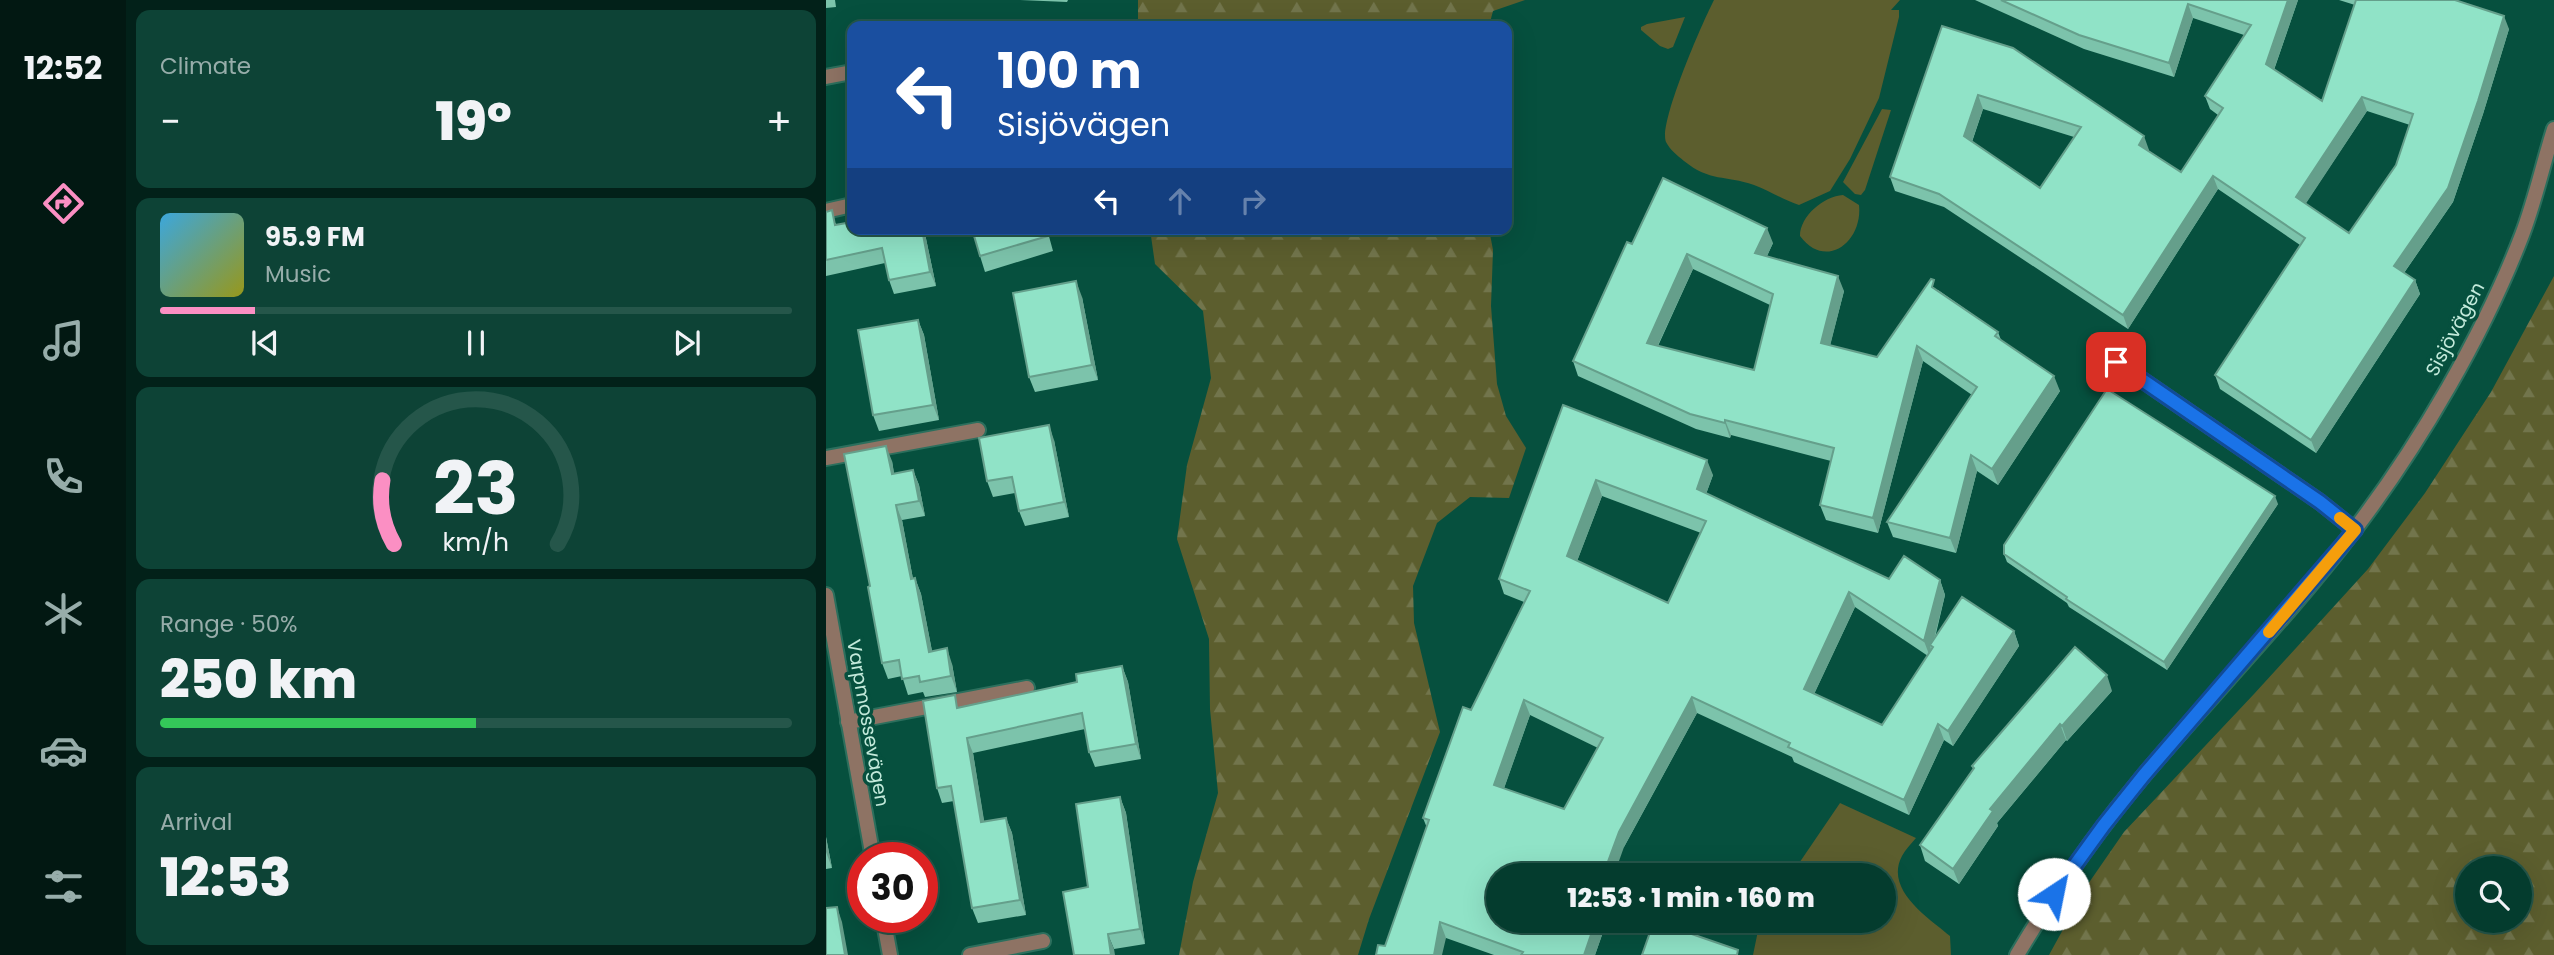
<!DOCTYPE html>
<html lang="en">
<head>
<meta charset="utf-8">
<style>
  :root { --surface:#043c2e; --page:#0d4336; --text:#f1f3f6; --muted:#97adaa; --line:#25564a; --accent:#fb8fc3 }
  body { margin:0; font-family:Poppins,sans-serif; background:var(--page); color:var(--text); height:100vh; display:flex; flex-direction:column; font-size:26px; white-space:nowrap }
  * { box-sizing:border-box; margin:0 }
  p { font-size:23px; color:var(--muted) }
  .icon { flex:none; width:38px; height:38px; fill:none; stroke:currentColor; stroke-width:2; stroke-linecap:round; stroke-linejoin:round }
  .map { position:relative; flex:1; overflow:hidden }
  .details { display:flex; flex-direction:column; gap:10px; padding:10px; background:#022119; width:700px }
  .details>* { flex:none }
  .hud { position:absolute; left:21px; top:21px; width:665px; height:214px; border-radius:14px; box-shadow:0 7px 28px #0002,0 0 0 2px var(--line); background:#1a4fa0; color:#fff; overflow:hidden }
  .tools { position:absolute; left:1629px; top:856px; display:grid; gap:14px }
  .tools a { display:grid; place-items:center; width:77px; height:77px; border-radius:50%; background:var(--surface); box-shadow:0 7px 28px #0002,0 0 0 2px var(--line); font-size:35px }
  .speed { position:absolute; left:21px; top:842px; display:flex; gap:14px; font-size:35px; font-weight:700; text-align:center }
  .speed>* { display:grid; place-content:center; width:91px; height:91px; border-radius:50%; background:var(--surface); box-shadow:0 7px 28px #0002,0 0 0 2px var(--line); line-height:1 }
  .speed .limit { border:10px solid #d22; background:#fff; color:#111 }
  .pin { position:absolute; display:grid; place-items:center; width:60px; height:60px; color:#fff; margin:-30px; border-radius:14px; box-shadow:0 4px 10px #0006 }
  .me { position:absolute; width:77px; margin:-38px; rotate:34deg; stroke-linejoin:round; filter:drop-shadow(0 0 5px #0008) }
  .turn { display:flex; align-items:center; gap:24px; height:147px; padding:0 35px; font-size:32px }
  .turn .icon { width:91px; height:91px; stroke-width:2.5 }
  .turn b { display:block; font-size:49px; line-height:60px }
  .lanes { display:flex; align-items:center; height:66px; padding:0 35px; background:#0003; justify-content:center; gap:35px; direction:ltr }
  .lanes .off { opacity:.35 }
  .big { font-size:52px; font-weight:800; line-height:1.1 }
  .details .widget { flex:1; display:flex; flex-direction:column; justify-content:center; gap:10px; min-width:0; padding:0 24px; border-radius:14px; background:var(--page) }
  .details .dial { align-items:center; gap:0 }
  .dial svg { height:182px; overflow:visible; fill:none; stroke:var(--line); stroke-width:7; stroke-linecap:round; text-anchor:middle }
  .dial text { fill:var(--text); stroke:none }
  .song { display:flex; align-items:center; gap:21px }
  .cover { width:84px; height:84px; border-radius:10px; background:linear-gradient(135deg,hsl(200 70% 55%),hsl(60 70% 35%)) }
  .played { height:7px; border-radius:4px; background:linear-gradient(90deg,var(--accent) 15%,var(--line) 15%) }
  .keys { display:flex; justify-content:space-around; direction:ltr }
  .heat { display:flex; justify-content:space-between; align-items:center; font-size:38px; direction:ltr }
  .charge { height:10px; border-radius:5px; background:linear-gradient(90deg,#34c759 50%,var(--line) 0) }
  .trip { position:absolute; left:660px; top:863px; width:410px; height:70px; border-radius:35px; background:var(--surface); box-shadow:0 7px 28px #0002,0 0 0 2px var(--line); font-weight:800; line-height:70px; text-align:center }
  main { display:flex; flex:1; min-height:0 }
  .tab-bar { display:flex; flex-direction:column; width:126px; justify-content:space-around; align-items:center; background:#021812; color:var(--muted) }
  .tab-bar .icon { width:49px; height:49px }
  .tab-bar .selected { color:var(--accent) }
  .tab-bar b { font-size:32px; color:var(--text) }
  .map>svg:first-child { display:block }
</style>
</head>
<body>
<main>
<nav class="tab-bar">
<b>12:52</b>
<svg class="icon selected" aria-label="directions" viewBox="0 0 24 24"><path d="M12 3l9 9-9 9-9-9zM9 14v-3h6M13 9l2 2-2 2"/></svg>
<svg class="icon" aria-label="music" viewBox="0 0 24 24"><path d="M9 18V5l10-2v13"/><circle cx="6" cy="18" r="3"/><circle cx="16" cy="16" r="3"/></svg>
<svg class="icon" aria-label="phone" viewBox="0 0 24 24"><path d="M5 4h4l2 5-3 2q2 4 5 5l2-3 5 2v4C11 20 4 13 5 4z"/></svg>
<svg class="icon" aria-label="climate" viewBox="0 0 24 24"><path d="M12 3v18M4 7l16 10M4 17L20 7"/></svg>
<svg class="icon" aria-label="car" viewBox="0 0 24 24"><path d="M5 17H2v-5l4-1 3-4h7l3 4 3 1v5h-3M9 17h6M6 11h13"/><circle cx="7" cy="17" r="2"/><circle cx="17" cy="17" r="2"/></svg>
<svg class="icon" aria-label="filters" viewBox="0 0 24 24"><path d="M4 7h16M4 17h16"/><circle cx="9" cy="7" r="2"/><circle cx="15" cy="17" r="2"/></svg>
</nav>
<section class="details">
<div class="widget"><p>Climate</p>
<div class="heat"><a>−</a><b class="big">19°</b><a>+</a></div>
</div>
<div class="widget">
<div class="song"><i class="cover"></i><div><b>95.9 FM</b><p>Music</p></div></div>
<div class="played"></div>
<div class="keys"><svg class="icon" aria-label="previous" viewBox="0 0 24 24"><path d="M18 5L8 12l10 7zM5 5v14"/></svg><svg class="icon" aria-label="pause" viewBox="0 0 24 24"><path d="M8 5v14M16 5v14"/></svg><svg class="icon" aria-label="next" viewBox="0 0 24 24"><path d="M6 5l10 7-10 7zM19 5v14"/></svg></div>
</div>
<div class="widget dial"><svg viewBox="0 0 100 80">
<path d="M14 69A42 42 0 1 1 86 69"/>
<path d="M14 69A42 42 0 0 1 9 41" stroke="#fb8fc3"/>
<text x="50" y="56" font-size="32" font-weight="700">23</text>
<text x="50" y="72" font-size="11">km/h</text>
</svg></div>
<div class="widget"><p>Range · 50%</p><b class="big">250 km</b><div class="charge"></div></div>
<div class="widget"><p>Arrival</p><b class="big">12:53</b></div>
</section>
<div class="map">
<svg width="1728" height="955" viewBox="0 0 1728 955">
  <defs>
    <pattern id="forest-firs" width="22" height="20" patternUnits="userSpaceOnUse" patternTransform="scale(1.75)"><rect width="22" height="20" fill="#5c5e2e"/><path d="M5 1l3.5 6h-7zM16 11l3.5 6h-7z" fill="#72754c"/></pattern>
  </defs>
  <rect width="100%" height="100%" fill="#06503e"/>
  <path fill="#5c5e2e" d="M888,0h186l-9,10h8v7l-20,81 -29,61 -20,32 -31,14c-16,-5 -29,-14 -45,-20 -29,-10 -44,-3 -70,-24 -7,-6 -14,-11 -18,-19 -8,-18 37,-121 48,-142z
    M859,17l-12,30 -5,2 -8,-3 -19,-16v-3l6,-3z
    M1056,109l9,1 -26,80 -4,5 -6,-1 -12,-12z
    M1017,195l16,10c4,36 -33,66 -59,31 0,-20 24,-40 43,-41z
    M1014,803l76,35c-5,6 -11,12 -14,18 -18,34 27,62 48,80l1,19h-198l7,-34 123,-1v-45h-92z"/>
  <path fill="url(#forest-firs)" fill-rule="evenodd" d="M312,0h387l-32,11 -4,15h-351z
    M324,229h339l4,21 -2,56 6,78 9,32 20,32 -17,50 -39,-1 -33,26 -24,63 1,37 26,109 -71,187 -11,36h-179l14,-73 25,-89 -8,-84 -1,-70 -32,-100 10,-74 24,-87 -8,-67 -48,-47z
    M1728,276v679h-505l39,-71 36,-52 130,-138 114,-125 57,-76 66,-101zM1642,868h52v52h-52z"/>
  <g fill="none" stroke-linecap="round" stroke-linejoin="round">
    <g stroke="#2c6f5d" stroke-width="18">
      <path id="service" d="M0,77l26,-5
        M0,211l26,-6
        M1290,362l204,140 35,28
        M0,458l152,-28
        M22,722l179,-34
        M144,955l73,-14"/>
    </g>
    <g stroke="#2c6f5d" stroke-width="18">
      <path id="minor" d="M0,595l47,263
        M57,917l7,38
        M1191,955c38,-64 80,-124 128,-181 69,-82 145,-159 210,-245 64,-84 129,-195 167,-294 13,-34 21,-71 32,-106"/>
    </g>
    <use href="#service" stroke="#8e7364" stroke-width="14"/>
    <use href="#minor" stroke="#8e7364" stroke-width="14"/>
  </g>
  <path fill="#7cc3ab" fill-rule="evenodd" d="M0,0h9l1,7 -10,1z
    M194,0h48l-1,2z
    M1149,0h323l-24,70 48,31 33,-96 -16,-5h116l54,29 -26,85 -30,88 -49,71 11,7 5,14 -104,159 -96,-64 -5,-14 85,-130 -82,-56 -90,140 -184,-122 -49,-16 -5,-14 52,-151 207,124v1l32,21 37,-57 -8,-6 -5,-13 39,-61 -51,-17 -19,59 -90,-28zM1157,109l91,28 -34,51 -68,-46zM1541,111l43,14 -14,40 -47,68 -44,-29z
    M0,212l11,13 87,4 12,57 -42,8 -5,-14 -4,-17 -59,13z
    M221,229l6,22 -68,21 -5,-16z
    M947,243l-6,13 77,35 -14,54 47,12 61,-67 60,42 3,8 59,51 -62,94 -21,-14 -21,82 -63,-16 -6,-15 85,-127 -49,-34 -45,172 -52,-13 -6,-15 11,-44 -100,-26 -1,3 -34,-9 -118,-53 -5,-15 59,-117zM867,269l77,36 -16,65 -96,-24z
    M256,297l16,83 -63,12 -6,-15z
    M92,320l6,15 15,85 -60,11 -6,-16z
    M737,405l150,70 -7,19 183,85 51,1 5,15 -10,43 79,-7 5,15 -66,100 -9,-6 -35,75 -115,-53 -2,-5 -95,-44 -73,134 -126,73h100v2l4,13 -7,20h-101l-48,-17 -61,8 42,-118 -4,-10 48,-108 53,-108 -20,-8 -5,-15zM776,496l99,37 -33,70 -91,-42zM1029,607l73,49 -46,69 -68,-31zM704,715l68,33 -34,61 -60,-21z
    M228,440l15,77 -44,9 -6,-15 -4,-18 -22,4 -6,-16z
    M66,461l2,13 19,-4 6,15 6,31 -23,4 11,59 2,-1 6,16 11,57 20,13 5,28 -32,5 -2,-5 -15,3 -6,-19 -14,3 -6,-16z
    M1452,504l-111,166 -98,-63 -2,-4 -60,-41 -3,-8z
    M296,666l6,16 13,77 -46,8 -6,-15 -4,-23 -112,24 11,69 22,-4 6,15 14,82 -48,8 -6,-15 -18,-107 -12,2 -5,-15 22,-81 118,-25z
    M1286,691l-45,50 -1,-1 -69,83 1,3 -39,58 -34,-23 -5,-16 53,-76 -1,-3z
    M294,797l6,16 19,131 -31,5 -26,-62z
    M0,837l6,31 -6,1z"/>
  <path fill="#659f8b" d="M1462,0h10l-27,78 -5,-14z
    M1362,4l5,14 -19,59 -5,-14z
    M1678,16l5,13 -26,85 -30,88 -54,78 -5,-14z
    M1152,95l5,14 -14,41 -5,-14z
    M1536,97l5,14 -66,100 -5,-14z
    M1318,136l5,14 -5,8 -5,-13z
    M1387,176l5,13 -90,140 -5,-14z
    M941,228l6,15 -12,26 -6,-16z
    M96,229h2l12,57 -6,-14z
    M861,254l6,15 -41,89 -5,-15z
    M1012,276l6,15 -17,67 -6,-15z
    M1589,280l5,14 -104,159 -5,-13z
    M250,281l6,16 16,83 -6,-15z
    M92,320l6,15 15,85 -6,-15z
    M1091,346l6,15 -45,172 -5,-15z
    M1228,376l6,15 -62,94 -6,-16z
    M899,420l6,15 -1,3 -5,-15z
    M223,425l5,15 15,77 -5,-15z
    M60,446l6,15 5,29 -5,-16z
    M1145,455l6,16 -21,82 -6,-15z
    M881,460l6,15 -11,30 -5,-16z
    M87,470l6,15 6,31 -6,-15z
    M770,480l6,16 -29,76 -6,-16z
    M1449,496l3,8 -111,166 -3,-8z
    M70,505l6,15 14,75 -5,-16z
    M89,578l6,16 14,73 -6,-15z
    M1114,580l5,15 -13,52 -2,-2 1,5 -1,7 -6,-16z
    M1023,592l6,15 -46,98 -5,-16z
    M1188,631l5,15 -66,100 -5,-15z
    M121,648l5,16 5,28 -6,-16z
    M296,666l6,16 13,77 -5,-15z
    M1281,675l5,16 -45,50 -5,-15z
    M866,697l5,16 -73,134 -10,28h-11l16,-43z
    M698,700l6,15 -30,85 -6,-15z
    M1112,724l6,16 -35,75 -5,-15z
    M1234,724l6,16 -69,83 1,3 -39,58 -6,-15 37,-60z
    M141,738l6,15 14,85 -6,-16z
    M294,797l6,16 19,131 -5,-15z
    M180,818l6,15 14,82 -6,-15z
    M0,837l6,31 -6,-16z
    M11,907l5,15 6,33h-3z
    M764,920h8v2l4,13 -7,20h-11z
    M614,922l6,16 -4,17h-8z
    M282,934l6,15 1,6h-4z"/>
  <path fill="#90e3c7" stroke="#659f8b" stroke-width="2" fill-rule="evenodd" d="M1175,0h287l-22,64 56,37 34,-101h99l49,16 -26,85 -30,87 -54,78 21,14 -104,160 -96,-65 90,-137 -92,-62 -90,139 -184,-121 -49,-17 52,-151 71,22 131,88 -5,9 42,27 42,-64 -18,-12 46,-71 -63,-21 -19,59 -90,-28zM1152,95l103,32 -41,61 -76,-52zM1536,97l51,17 -17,51 -47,68 -53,-36z
    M837,178l104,50 -12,25 83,23 -17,67 56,14 54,-78 3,1 -2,7 66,45 -3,4 59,40 -62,93 -21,-14 -21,83 -63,-16 90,-135 -60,-41 -44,172 -53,-13 14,-57 -109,-28v3l-35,-9 -117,-53 54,-119 5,2zM861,254l86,40 -19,76 -107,-27z
    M6,210l3,15 17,-3v7h70l8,43 -41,8 -7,-32 -56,12v-48z
    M146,229h74l2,7 -68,20z
    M250,281l16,84 -63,12 -16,-84z
    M92,320l15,85 -60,10 -15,-85z
    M1281,389l168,107 -111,166 -98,-63 1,-2 -63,-43v-9z
    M737,405l144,55 -10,29 192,90 15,-23 36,24 -16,61 -75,-49 -45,97 78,36 51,-78 -3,-2 32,-48 52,34 -66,100 -10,-7 -34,76 -116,-53 2,-4 -98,-46 -73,135 -16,43h-105v45h98l-12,35h-63l2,-3 -83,-30 -6,33h-58l2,-10 7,1 44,-126 -6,-2 40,-111 8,3 59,-119 -31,-12zM770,480l110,41 -38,82 -101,-47zM698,700l79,38 -39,71 -70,-24z
    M223,425l15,77 -45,9 -7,-34 -25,4 -8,-43z
    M60,446l6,28 21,-4 6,31 -23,4 15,74 4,-1 14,74 18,-4 4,28 -31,6 -1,-6 -17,3 -3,-19 -17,3 -14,-76 2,-1 -26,-132z
    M1249,647l32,28 -45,51 -2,-2 -70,85 3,2 -40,58 -33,-24 54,-77 -2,-2z
    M296,666l14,78 -47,8 -7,-39 -115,25 14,84 25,-4 14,82 -48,8 -21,-122 -14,2 -14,-87 32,-6 2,13 120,-26 -1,-8z
    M294,797l20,132 -32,5 3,21h-37l-11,-63 25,-5 -12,-83z
    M11,907l8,48h-19v-47z
    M828,921l84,29 -1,5h-95z"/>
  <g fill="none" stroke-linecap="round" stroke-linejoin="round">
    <g stroke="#114b97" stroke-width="18">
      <path id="route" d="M1228,894l50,-69 40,-50 211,-245 -35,-28 -204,-140"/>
    </g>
    <use href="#route" stroke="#1a73e8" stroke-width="12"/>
    <path stroke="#f59e0b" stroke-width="12" d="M1443,632l86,-102 -15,-12"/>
  </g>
  <g text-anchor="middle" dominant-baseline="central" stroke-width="7" stroke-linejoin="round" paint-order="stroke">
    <g font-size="19" fill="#c3eadb" stroke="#06503e">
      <text transform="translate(1629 329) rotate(-62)">Sisjövägen</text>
      <text transform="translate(42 723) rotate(80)">Varpmossevägen</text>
    </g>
  </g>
</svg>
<div class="tools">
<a><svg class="icon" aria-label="search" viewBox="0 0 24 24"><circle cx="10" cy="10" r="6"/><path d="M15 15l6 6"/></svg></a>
</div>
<div class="speed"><div class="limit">30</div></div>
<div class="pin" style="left:1290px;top:362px;background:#d93025"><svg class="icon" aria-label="arrive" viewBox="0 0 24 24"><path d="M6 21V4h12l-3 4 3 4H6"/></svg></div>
<svg class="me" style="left:1228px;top:894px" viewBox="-20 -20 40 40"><circle r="19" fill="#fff"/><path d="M0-13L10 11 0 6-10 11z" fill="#1a73e8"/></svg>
<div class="trip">12:53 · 1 min · 160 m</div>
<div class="hud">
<div class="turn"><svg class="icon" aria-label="left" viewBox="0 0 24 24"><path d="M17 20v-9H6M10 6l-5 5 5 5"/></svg><div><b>100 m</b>Sisjövägen</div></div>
<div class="lanes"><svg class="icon" aria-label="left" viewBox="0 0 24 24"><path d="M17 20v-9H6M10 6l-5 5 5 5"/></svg><svg class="icon off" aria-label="ahead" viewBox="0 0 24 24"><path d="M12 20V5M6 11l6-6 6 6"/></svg><svg class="icon off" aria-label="right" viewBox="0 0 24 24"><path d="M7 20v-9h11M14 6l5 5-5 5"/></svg></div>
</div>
</div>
</main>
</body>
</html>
